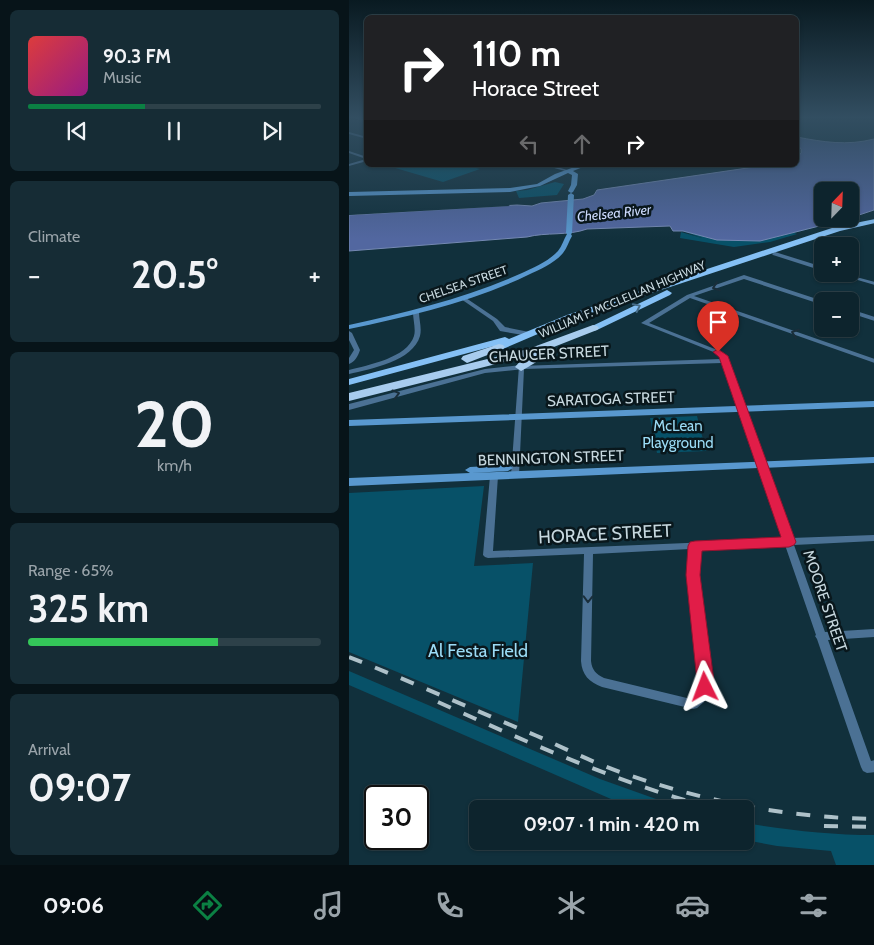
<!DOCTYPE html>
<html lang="en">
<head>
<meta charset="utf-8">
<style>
  :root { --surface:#0d242d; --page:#162c35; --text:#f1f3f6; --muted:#9aa4aa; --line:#2d4149; --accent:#0b8043 }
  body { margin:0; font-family:Cabin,sans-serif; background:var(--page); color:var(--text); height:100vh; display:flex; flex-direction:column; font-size:19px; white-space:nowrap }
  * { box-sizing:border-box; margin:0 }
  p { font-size:16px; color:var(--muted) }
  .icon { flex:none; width:28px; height:28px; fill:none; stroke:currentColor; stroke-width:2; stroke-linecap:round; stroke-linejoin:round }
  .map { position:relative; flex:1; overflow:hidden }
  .side { display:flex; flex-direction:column; gap:10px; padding:10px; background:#071419; width:349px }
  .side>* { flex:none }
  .guide { position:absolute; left:15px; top:15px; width:435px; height:152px; border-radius:8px; box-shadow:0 1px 4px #0004,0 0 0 1px var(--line); background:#202124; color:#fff; overflow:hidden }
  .needle { width:32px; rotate:23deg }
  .buttons { position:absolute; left:465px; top:182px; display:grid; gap:10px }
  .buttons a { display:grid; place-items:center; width:45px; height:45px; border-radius:8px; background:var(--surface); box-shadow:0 1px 4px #0004,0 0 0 1px var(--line); font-size:25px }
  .speed { position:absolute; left:15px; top:785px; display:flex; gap:10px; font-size:25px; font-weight:700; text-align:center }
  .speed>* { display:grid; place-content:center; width:65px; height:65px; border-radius:50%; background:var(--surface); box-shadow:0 1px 4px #0004,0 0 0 1px var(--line); line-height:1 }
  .speed .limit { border:2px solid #111; border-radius:8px; background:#fff; color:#111 }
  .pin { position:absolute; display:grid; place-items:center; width:42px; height:42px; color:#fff; margin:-51px -21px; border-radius:50% 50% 50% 0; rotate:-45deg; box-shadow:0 0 5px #0007 }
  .pin .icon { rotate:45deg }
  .me { position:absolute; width:55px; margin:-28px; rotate:357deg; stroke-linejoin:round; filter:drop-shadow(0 0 4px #0008) }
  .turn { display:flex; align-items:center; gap:18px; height:105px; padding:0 25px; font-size:22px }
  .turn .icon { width:65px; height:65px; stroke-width:2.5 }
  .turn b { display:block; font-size:35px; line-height:42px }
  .lanes { display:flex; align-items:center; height:48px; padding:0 25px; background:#0003; justify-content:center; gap:25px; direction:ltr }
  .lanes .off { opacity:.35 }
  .big { font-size:38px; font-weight:700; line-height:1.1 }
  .side .card { flex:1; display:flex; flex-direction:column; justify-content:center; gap:8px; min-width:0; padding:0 18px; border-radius:8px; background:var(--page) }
  .side .dial { align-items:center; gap:0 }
  .dial b { font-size:65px; line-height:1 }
  .song { display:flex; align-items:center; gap:15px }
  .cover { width:60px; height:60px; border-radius:8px; background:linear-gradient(135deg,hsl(0 70% 55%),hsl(310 70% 35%)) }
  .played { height:5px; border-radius:2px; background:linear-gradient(90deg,var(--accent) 40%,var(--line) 40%) }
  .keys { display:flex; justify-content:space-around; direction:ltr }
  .heat { display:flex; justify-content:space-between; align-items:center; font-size:28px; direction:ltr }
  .charge { height:8px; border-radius:4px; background:linear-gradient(90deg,#34c759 65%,var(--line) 0) }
  .trip { position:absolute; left:120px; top:800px; width:285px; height:50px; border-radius:8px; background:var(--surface); box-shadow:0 1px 4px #0004,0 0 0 1px var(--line); font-weight:700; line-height:50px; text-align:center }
  .tabs { display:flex; height:80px; justify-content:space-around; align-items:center; background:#050e12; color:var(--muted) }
  .tabs .icon { width:35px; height:35px }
  .tabs .current { color:var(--accent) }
  .tabs b { font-size:22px; color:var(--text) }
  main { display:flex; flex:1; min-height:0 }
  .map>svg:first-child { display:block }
</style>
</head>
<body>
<main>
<section class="side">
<div class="card">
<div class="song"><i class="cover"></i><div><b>90.3 FM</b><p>Music</p></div></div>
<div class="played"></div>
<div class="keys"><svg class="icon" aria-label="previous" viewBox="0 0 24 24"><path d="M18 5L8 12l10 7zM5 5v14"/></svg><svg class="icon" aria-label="pause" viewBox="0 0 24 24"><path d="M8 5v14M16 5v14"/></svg><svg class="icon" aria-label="next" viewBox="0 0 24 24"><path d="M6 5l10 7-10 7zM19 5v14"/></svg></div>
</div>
<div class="card"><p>Climate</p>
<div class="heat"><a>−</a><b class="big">20.5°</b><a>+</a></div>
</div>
<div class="card dial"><b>20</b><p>km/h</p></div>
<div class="card"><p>Range · 65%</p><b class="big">325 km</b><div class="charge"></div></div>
<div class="card"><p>Arrival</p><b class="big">09:07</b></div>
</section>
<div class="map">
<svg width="526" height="865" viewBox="0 0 526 865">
  <rect width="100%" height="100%" fill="#11303c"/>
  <path fill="#075168" d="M36,165h80l15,4 -37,13z
    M206,182l9,2 -7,11 -38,3 -3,-7 11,-1z
    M474,219h24l-53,14 3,1 -27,8 -36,5 -54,-9 1,-6 21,6 -20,-7z
    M348,416l9,35 -49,2 -7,-35z
    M135,486l-10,80 59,-3 -15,159 -169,-70v-159z
    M0,671l251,108 84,30h-50l-285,-124z
    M396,823c43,7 86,12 129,12v30h-38l-5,-14 -54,-5 -32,-6z"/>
  <path fill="#5267a0" stroke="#7589b3" d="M448,137c26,5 50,9 77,2v71l-24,8v-27h-27v28h24l-87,22 -43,-1 -34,-9h-10l-3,-5 -83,3c-19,7 -41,3 -60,8l-178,14v-36l168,-10 15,1 9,-3 42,-4 11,-4 3,-5 171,-25h29v-7l4,-5v-4l-4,-5z"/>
  <path fill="#11303c" d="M158,204l3,2 -161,9v-2z"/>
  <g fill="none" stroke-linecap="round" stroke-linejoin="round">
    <path fill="#4b7194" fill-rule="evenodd" d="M0,132l18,5v2l-18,-5z
      M0,151l18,6v4l-18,5v-2l17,-5 -17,-6z
      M426,252l48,15v4l-50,-16 -1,-1z
      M488,274h8l30,8v3z
      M395,275l79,26v4l-79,-26 -50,17 181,63v4l-185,-65 -41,25 71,28 6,5 65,182 84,-3v6l-81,4 31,87 50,-3v8l-47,3 43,121 4,-1v12l-8,1 -4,-2 -2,-4 -44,-128 -2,-3 1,-1 -31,-90 -86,4 -1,26 12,106 -6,21 -7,6 -4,1 -91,-22c-13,-5 -20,-12 -21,-26l3,-107 -96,4 -3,-1 -2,-2 7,-79 4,-3 4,3 -5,75 290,-12 -61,-176 -198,6 -5,106 -4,3 -4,-3 8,-109 202,-7 -1,-2 -4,-4 -75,-30 46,-28zM341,549l-2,26 12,106 -5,14 -4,4 -87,-21c-8,-4 -12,-8 -13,-17l2,-107z
      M501,309l25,8v4l-25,-8z
      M67,310l3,2c0,8 3,16 1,24 -7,25 -49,33 -71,38v-4c19,-5 58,-12 65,-34 2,-7 -1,-16 -1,-24z
      M0,331l3,2 8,17c-2,6 -5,12 -11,14v-6l5,-8 -5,-10z"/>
    <path fill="#4b7194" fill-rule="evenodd" d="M4,118l14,1v2z
      M194,165h7l21,6 -2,1z
      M114,296l34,23 8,8 24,5 4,2 -4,2 -29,-5 -7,-10 -32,-22 -1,-1z
      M172,365h3l1,2 -1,2 -39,4 -136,37v-6l136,-35z"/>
    <path fill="#5998cf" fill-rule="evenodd" d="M231,165h8l-15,6 5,3 -1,11 -4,7 -2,1 -3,-2 3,-6 1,-10 -4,-2 -28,13 -30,6 -161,4v-4l161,-4 27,-4 18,-10z
      M222,193l3,2 -2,38 -1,1 1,2c-3,5 -5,12 -9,17 -8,10 -24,17 -35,22 -56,27 -118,41 -179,54v-4c58,-13 118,-27 173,-52 11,-5 27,-12 36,-22 4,-5 6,-12 9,-17l-1,-1 2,-38z
      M526,401v6l-526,19v-6z
      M526,457v6l-526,23v-8l121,-5 -5,-3 5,-3 38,-2 5,3 -5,3 -37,2z"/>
    <path fill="#85c0f5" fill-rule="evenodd" d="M526,219v4l-35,8 -267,88 -70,30h-8l-1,-3 -145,39v-6l156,-42 4,2 58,-24 268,-88z
      M318,290l5,3 -2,2 -73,35 -4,1 -5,-3z"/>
    <path fill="#a8ccee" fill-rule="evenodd" d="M244,325l4,1 2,2 -2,2 -56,22 6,3c-3,2 -23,15 -26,16l-6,-4 8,-9 9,-3 -183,46v-8l179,-44z
      M150,344l4,1 2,2 -2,2 -36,14 -6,-4 2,-3z"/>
    <path stroke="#aec1c9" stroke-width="4" stroke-dasharray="14 14" stroke-linecap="butt" d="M0,657c63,25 125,53 188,79 27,12 55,26 83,36 82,29 168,46 255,47
      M89,702c91,41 182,82 279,107
      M475,826l51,1"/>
  </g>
  <defs><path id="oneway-chevron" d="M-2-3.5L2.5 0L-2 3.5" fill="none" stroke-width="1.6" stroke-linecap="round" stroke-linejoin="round" transform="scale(1.25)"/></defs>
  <g stroke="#1a2e3a">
    <use href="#oneway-chevron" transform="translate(367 287) rotate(162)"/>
    <use href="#oneway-chevron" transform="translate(446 333) rotate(-161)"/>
    <use href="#oneway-chevron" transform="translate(47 394) rotate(-15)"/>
    <use href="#oneway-chevron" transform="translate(239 599) rotate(91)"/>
  </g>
  <use stroke="#476c88" href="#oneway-chevron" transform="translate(288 307) rotate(-26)"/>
  <linearGradient id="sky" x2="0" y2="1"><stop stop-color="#091a21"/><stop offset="0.49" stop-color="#324e61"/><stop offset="1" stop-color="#324e61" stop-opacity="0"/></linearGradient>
  <rect width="526" height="239" fill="url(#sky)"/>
  <path fill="#e11d48" stroke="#92132f" d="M369,349l10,7 68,186 -2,3 -5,2 -87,4 -2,24 14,106 -4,12 -5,2 -6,-2 -3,-6 1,-6 -11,-106 2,-29 2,-4 5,-1 86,-4 -62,-180 -6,-5z"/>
  <g text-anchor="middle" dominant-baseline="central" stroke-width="5" stroke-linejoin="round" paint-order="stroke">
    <g font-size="12" fill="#c7d8df" stroke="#09171c">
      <text transform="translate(114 284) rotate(-19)">CHELSEA STREET</text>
      <text transform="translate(273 299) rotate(-23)">WILLIAM F. MCCLELLAN HIGHWAY</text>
    </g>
    <g font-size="14" font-style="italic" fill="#cbd9fb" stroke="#09171c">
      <text transform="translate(265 213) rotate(-6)">Chelsea River</text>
    </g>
    <g font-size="15" fill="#c7d8df" stroke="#09171c">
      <text transform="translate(200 354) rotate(-3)">CHAUCER STREET</text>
      <text transform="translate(262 399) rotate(-2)">SARATOGA STREET</text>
      <text transform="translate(202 458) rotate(-2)">BENNINGTON STREET</text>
      <text transform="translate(476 601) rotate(71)">MOORE STREET</text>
    </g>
    <g font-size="15" fill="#9bdcf6" stroke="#09171c">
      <text x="329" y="426">McLean<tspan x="329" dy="17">Playground</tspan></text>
    </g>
    <g font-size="18" fill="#c7d8df" stroke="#09171c">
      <text transform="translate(256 534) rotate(-3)">HORACE STREET</text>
    </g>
    <g font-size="18" fill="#9bdcf6" stroke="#09171c">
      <text x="129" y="651">Al Festa Field</text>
    </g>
  </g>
</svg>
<div class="buttons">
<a><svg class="needle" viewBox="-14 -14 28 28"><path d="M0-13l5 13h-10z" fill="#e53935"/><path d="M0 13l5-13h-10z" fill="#9aa4aa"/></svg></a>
<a>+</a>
<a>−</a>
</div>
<div class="speed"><div class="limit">30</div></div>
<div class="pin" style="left:369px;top:352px;background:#d93025"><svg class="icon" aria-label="arrive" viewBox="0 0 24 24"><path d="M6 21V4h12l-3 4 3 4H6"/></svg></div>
<svg class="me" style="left:356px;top:687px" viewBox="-20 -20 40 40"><path d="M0-17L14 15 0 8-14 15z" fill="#e11d48" stroke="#fff" stroke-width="4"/></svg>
<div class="trip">09:07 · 1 min · 420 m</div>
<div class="guide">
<div class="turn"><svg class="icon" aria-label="right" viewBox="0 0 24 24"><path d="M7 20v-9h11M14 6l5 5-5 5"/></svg><div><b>110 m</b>Horace Street</div></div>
<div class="lanes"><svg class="icon off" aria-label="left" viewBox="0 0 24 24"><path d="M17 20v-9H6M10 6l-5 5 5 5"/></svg><svg class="icon off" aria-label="ahead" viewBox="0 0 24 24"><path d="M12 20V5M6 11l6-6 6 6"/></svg><svg class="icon" aria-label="right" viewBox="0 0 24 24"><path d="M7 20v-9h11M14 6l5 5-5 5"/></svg></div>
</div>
</div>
</main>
<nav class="tabs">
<b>09:06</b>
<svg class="icon current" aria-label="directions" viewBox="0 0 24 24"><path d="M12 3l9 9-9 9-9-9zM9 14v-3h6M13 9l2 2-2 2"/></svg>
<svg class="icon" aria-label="music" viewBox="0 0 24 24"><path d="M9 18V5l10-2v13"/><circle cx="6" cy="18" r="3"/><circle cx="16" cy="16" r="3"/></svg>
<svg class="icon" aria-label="phone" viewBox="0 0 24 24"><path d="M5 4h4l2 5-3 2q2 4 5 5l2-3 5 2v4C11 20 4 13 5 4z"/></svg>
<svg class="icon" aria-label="climate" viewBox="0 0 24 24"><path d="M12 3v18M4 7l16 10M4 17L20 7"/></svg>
<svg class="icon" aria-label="car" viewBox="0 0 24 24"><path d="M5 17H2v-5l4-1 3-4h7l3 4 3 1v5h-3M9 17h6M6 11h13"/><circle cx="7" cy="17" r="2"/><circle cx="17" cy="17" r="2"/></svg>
<svg class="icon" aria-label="filters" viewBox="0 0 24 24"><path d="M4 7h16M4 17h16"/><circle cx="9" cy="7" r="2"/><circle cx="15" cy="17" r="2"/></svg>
</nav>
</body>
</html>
